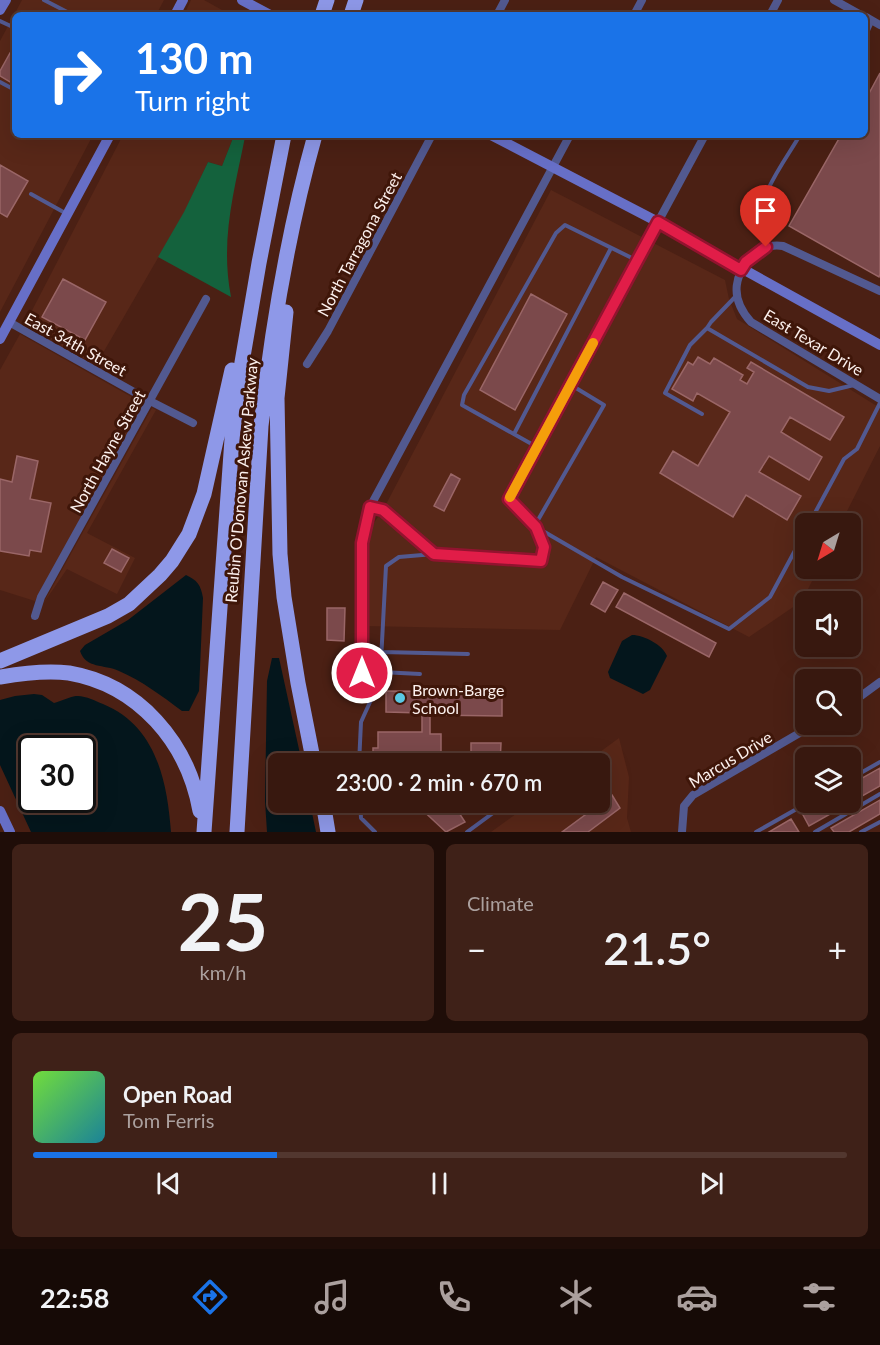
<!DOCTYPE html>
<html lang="en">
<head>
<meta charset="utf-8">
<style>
  :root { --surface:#38180f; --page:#3f2118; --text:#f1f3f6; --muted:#aba09e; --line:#52372f; --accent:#1a73e8 }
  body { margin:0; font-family:Lato,sans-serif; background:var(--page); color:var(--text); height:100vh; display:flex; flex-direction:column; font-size:22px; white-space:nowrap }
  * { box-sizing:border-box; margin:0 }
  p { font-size:20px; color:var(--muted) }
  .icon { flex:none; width:33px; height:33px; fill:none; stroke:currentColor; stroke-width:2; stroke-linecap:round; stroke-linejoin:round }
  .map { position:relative; height:832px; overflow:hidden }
  .details { display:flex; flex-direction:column; gap:12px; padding:12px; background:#1f0d08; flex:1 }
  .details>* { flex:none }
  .banner { position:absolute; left:12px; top:12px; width:856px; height:126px; border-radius:9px; box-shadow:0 6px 24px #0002,0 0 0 2px var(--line); background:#1a73e8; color:#fff; overflow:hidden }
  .needle { width:39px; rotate:218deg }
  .buttons { position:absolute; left:795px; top:513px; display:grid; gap:12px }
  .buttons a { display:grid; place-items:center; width:66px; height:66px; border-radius:9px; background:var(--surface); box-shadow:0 6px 24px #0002,0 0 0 2px var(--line); font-size:30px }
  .speed { position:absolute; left:18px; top:735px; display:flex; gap:12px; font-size:30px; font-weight:700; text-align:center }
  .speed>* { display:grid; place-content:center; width:78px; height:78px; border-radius:50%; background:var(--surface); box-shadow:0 6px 24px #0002,0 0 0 2px var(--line); line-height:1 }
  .speed .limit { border:3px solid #111; border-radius:9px; background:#fff; color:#111 }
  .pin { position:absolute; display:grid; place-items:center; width:51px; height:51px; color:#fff; margin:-62px -26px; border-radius:50% 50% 50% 0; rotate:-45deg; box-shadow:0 0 6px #0007 }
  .pin .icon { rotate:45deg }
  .me { position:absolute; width:66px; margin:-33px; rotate:0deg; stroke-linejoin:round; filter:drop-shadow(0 0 4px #0008) }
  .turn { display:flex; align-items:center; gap:21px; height:126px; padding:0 24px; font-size:27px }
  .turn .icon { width:78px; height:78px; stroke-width:2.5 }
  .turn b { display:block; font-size:42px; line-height:51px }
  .big { font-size:45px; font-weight:600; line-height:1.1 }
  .details .card { flex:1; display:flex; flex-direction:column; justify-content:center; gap:9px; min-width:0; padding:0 21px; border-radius:9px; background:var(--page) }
  .details .dial { align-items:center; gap:0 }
  .dial b { font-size:78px; line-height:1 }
  .song { display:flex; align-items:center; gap:18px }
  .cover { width:72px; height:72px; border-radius:9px; background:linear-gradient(135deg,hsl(100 70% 55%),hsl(190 70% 35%)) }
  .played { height:6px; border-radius:3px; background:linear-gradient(90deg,var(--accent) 30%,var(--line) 30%) }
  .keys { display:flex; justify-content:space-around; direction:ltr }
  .heat { display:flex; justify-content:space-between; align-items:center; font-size:33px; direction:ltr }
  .details .tiles { flex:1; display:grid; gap:12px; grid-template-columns:1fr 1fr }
  .card:last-child { grid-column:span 2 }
  .trip { position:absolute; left:268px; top:753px; width:342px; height:60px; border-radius:9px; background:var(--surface); box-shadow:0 6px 24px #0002,0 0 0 2px var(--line); font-weight:600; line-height:60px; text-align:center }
  .tabs { display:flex; height:96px; justify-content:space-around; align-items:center; background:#160a06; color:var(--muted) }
  .tabs .icon { width:42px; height:42px }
  .tabs .on { color:var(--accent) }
  .tabs b { font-size:27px; color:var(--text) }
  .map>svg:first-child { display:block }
</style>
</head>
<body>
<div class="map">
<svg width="880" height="832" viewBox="0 0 880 832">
  <rect width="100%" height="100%" fill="#4b2014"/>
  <path fill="#582718" d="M22,0h142l-8,15h-141v120h78l-93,177v-271z
    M191,0h13l27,15h-47z
    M123,135h122v2l-12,1 -11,28 -14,-4 -24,51 -88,152 -71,-41z
    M551,190l174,90 4,19 8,20 143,89v38l-39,77 -35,1v44l12,1 -16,32 -53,36 -153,-80 -36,73 -195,-4 4,-96 14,-20z
    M20,334l124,70 -109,197 -35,-11v-220z
    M152,408l4,2 -69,123 48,25 -18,36 -50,-25 -24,35z
    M619,738l10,39 -2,41 4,14h-140l40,-29 69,-1v-38l-15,-1z"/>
  <path fill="#14623d" d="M245,137c-11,55 -25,103 -14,160l-73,-40 26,-45 24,-50 14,4 11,-28z"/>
  <path fill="#04161c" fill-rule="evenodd" d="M186,575c11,5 15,10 17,23l-4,93 -10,20h-7c-20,-15 -40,-30 -63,-40 -15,-7 -33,-2 -39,-20l5,-6 43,-25z
    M632,635c12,0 31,10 35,21l-17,34 -7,4 -33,-16 -2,-6 14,-31z
    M272,658h7l23,105 -23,1v38l31,1 6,29h-49l-2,-31 2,-120z
    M34,694l8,1 12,8c7,-2 15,-6 22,-7 8,-1 20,5 27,8 53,22 64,76 68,128h-140l-31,-67v-65l15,-4zM32,748h50v52h-50z"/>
  <path fill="#7b494b" stroke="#9a6667" stroke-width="1.5" d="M10,53l5,3v29l-15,-9v-5z
    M880,73v201l-1,3 -90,-51 51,-89 3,1 2,-3h21v-36z
    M0,165l28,16 -21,36 -7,-4z
    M63,279l43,23 -21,38 -43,-23z
    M531,294l36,20 -52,96 -35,-20z
    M698,357l12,7 4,-6 29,17 -3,5 7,4 7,-12 -7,-4 4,-6 93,55 -14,23 -40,-23 -9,15 41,25 -13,23 -40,-24 -10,16 42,24 -14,24 -41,-25 -13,22 -73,-44 13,-22 25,15 32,-54 -33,-19 -4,8 -21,-12 16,-27 5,3z
    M17,456l21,5 -8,38 21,4 -10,49 -11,-2 -1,6 -29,-5v-72l12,3z
    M451,474l9,5 -16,32 -10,-5z
    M112,549l17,9 -8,14 -17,-9z
    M603,582l15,8 -13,22 -14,-8z
    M624,593l92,50 -7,14 -93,-50z
    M327,608h18l-1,33 -17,-1z
    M386,691l116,1v24l-72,-1v19h11v30h-19v-3h-49v-13h5v-16h44v-19l-36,-1z
    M471,743h30l-1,21h-29z
    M880,768v18l-71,40 -7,-13 18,-11h30v-17z
    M612,795l8,13 -32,24h-26z
    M880,800v14l-31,18h-15l-3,-4z
    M370,802h82l13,20 -19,10 -28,-26h-48z
    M791,819l8,13h-30z"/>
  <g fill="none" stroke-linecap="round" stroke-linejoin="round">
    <path stroke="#525990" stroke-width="4" d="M44,0l29,15
      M0,21l15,7
      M866,35l6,-13
      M0,82l15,8
      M170,135l5,3
      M31,194l36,20
      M766,246c-2,-7 -5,-15 -6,-22 -1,-31 25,-63 40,-89
      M736,296l-25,26 -4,6 101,59 21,4 25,-6
      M571,385l33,20 -66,115 -2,7 86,50 107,52 41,-32 36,-67
      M702,414l-37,-21 25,-48 17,-17
      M514,434l97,-186
      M537,447l-75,-42 2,-10 92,-162 9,-8 73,36
      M370,507l13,3 51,44 107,7 3,-14 -8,-20 -27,-28 148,-276
      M809,524l35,-65 13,-10 23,-46
      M382,652l86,2
      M381,672l39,2
      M359,764l2,-42 19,-42 6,-114 13,-9 35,-3
      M850,779l30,-17
      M360,802l1,16 14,14
      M467,832l41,-30
      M756,832l53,-30
      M815,832l65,-38
      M861,832l19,-10"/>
    <path stroke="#525990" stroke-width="8" d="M834,0l27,15
      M497,15l8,-15
      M634,15l8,-15
      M770,15l8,-15
      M866,17l14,8
      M658,222l47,-87
      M880,291l-97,-45c-11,-2 -17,1 -26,7 -24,19 -28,45 -6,69l129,77
      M9,322l141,79 43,22
      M307,364l21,-33 104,-196
      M35,616l6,-19 165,-298
      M341,659h21
      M362,673v-130l8,-36 200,-372
      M850,704l30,-22
      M682,832l2,-26 9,-11 122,-71"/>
    <path stroke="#676fc7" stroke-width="10" d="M242,0l28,15
      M0,10l6,-10
      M175,15l8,-15
      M491,135l167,87 222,123
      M0,339l110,-204
      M0,811l10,21"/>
    <path stroke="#8e98e8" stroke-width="15" d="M322,15l5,-15
      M351,15l5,-15
      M286,312l-9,86 3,156 4,43 14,86 16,81
      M0,661l108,-45 21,-12 31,-29 12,-14 17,-27 15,-40 28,-124
      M0,677c23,-4 46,-7 69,-4 70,12 119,70 131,138
      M323,802l5,30
      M204,832l28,-393 8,-65 19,-111 25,-128
      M237,832l24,-406c11,-99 27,-195 54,-291"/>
  </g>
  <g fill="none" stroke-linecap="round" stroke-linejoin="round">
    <g stroke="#92132f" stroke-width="15">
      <path id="route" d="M362,673v-130l8,-36 13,3 51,44 107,7 3,-14 -8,-20 -27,-28 149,-277 83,48 5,-8 20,-15"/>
    </g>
    <use href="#route" stroke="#e11d48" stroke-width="10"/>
    <path stroke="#f59e0b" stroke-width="10" d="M510,497l83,-154"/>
  </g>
  <circle fill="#59c8e5" stroke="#3f1609" stroke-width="2" cx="400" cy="698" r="6"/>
  <g text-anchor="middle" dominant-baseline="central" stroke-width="6" stroke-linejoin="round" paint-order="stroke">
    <g font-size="16" fill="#fcf0ed" stroke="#3f1609">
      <text transform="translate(359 244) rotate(-62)">North Tarragona Street</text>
      <text transform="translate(814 342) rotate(31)">East Texar Drive</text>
      <text transform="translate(76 344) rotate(29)">East 34th Street</text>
      <text transform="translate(107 451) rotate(-61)">North Hayne Street</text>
      <text transform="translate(241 480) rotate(-85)">Reubin O'Donovan Askew Parkway</text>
      <text transform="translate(730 759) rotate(-31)">Marcus Drive</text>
    </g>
    <g font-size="16" fill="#fcf0ed" stroke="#3f1609" text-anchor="start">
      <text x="412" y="689">Brown-Barge<tspan x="412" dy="18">School</tspan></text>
    </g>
  </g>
</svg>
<div class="buttons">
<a><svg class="needle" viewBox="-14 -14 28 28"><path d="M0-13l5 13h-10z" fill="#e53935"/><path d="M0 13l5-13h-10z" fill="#aba09e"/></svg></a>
<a><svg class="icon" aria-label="sound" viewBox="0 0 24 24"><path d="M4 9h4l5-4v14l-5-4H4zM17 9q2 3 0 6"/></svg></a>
<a><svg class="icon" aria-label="search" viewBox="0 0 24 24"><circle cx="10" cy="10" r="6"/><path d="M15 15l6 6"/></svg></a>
<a><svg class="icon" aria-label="layers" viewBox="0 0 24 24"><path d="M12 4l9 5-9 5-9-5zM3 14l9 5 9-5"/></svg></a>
</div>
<div class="speed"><div class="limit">30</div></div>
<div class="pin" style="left:766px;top:247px;background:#d93025"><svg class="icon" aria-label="arrive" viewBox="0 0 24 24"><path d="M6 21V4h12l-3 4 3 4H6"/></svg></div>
<svg class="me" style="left:362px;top:673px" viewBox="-20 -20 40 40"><circle r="17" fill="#e11d48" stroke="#fff" stroke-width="3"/><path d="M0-11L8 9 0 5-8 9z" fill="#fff"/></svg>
<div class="trip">23:00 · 2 min · 670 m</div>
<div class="banner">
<div class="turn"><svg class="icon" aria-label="right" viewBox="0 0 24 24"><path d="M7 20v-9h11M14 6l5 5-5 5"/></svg><div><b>130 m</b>Turn right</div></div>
</div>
</div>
<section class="details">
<div class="tiles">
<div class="card dial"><b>25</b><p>km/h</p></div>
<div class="card"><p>Climate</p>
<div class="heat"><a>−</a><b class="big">21.5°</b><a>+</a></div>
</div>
<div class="card">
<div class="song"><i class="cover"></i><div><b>Open Road</b><p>Tom Ferris</p></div></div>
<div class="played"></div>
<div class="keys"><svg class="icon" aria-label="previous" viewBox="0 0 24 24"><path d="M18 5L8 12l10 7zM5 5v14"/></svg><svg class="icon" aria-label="pause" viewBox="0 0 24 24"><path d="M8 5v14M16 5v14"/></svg><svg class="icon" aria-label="next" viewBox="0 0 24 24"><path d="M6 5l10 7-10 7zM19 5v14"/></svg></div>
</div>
</div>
</section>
<nav class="tabs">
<b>22:58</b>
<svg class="icon on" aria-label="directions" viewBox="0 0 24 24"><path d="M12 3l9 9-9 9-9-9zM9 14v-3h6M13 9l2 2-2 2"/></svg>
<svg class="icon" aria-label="music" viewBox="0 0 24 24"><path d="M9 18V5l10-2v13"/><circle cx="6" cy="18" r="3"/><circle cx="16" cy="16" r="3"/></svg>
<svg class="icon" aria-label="phone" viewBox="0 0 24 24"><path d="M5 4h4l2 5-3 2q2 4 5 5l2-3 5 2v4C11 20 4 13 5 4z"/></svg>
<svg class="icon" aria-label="climate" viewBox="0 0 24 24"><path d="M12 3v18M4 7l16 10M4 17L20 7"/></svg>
<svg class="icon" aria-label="car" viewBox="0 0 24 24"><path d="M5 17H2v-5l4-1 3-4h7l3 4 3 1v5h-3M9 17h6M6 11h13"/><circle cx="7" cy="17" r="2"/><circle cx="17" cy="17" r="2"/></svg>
<svg class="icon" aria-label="filters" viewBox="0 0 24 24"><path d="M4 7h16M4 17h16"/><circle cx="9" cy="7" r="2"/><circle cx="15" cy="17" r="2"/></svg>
</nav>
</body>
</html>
